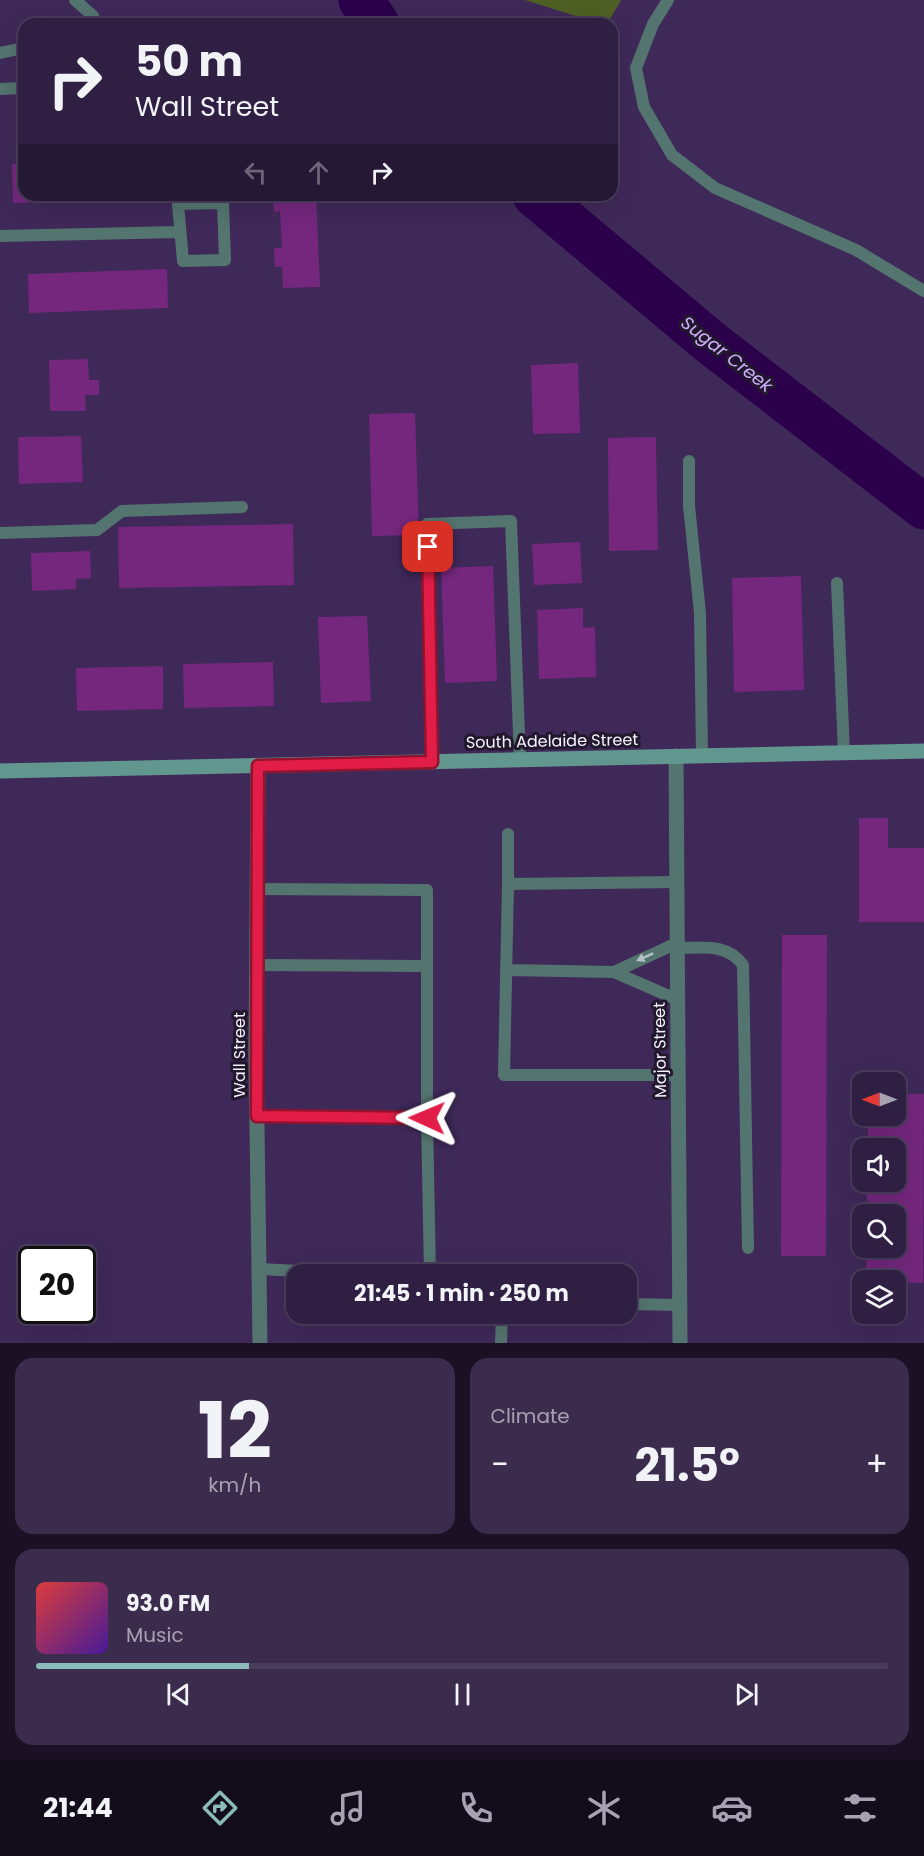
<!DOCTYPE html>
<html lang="en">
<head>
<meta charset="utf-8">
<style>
  :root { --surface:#2f1f43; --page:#3b2c4e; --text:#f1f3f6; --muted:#a7a2b2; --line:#4a3d5c; --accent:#8bbbb9 }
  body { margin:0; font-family:Poppins,sans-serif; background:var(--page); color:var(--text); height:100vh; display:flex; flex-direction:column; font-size:22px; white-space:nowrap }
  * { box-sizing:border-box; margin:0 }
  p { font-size:20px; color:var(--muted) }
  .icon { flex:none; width:33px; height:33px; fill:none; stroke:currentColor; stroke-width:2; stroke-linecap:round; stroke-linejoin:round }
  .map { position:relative; height:1343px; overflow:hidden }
  .details { display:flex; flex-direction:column; gap:15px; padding:15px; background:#1a1125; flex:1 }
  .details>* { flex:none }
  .banner { position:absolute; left:18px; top:18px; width:600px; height:183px; border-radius:18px; box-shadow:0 6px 24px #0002,0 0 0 2px var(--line); background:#2f1f43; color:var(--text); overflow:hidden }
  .needle { width:39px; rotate:270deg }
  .tools { position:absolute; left:852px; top:1072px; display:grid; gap:12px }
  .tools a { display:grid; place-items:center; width:54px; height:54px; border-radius:12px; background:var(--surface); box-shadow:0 6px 24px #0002,0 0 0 2px var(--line); font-size:30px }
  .speed { position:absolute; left:18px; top:1246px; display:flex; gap:12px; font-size:30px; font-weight:700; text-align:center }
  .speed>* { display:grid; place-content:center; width:78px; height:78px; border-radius:50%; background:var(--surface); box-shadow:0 6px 24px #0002,0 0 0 2px var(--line); line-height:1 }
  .speed .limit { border:3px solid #111; border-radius:9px; background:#fff; color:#111 }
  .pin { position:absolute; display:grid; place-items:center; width:51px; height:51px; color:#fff; margin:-26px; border-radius:12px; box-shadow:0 3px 9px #0006 }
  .me { position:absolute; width:66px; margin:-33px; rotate:271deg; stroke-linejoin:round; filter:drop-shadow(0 0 4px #0008) }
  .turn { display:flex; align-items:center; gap:21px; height:126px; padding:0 18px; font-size:27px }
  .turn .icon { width:78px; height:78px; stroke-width:2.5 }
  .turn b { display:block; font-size:42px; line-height:51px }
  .lanes { display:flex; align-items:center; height:57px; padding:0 18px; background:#0003; justify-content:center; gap:30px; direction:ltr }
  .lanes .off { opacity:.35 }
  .big { font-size:45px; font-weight:700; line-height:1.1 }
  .details .widget { flex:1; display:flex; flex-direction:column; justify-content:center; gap:9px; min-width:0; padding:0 21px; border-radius:18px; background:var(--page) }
  .details .dial { align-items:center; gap:0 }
  .dial b { font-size:78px; line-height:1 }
  .song { display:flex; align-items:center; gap:18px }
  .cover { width:72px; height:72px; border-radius:9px; background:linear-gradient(135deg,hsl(0 70% 55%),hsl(260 70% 35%)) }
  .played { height:6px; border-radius:3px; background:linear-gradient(90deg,var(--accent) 25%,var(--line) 25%) }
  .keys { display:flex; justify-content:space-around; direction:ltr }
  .heat { display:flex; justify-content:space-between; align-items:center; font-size:33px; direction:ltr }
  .details .tiles { flex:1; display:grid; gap:15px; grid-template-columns:1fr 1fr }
  .widget:last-child { grid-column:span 2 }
  .trip { position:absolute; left:286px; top:1264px; width:351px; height:60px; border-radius:18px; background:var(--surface); box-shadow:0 6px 24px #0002,0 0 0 2px var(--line); font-weight:700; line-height:60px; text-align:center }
  .tab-bar { display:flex; height:96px; justify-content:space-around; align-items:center; background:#130c1b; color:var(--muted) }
  .tab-bar .icon { width:42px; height:42px }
  .tab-bar .active { color:var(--accent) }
  .tab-bar b { font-size:27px; color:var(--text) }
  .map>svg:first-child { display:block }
</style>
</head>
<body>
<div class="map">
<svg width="924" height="1343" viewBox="0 0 924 1343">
  <rect width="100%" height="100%" fill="#3f2959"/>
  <path fill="#4e6023" d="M525,0h96l-14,24h-6z"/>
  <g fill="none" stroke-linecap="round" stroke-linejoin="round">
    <path stroke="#2c014c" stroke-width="45" d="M361,0l16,24
      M535,195l175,147 214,165"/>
  </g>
  <path fill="#74277d" d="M12,164h12v31h131v4l-142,4z
    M273,195h43l4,92 -37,1 -1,-21h-7l-1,-19h8l-2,-37 -6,1z
    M167,269l1,39 -139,5 -1,-39z
    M88,359l1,21h10v15h-14l1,16h-36l-1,-51z
    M578,363l2,70 -47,1 -2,-69z
    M415,413l4,122 -47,1 -3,-122z
    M81,436l2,46 -64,2 -1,-47z
    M656,437l2,113 -49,1 -1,-113z
    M293,524l1,61 -175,3 -1,-61z
    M580,542l2,41 -48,2 -2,-41z
    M90,551l1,27 -15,1v10l-44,2 -1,-38z
    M493,566l4,115 -52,2 -4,-115z
    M801,576l3,114 -70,2 -2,-114z
    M583,608v20l12,-1 1,50 -57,2 -2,-69z
    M367,616l4,85 -50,2 -3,-86z
    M273,662l1,44 -90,2 -1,-44z
    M163,666v43l-86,2 -1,-43z
    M859,818h29v30h36v74h-65z
    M782,935h45l-1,321h-45z
    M896,1094h28l-1,189 -57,-2 1,-33h29v-33h-29v-33h29v-33h-28v-33h28z"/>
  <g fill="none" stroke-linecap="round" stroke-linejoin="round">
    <path stroke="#54746f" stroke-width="12" d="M75,0l18,16 3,8
      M668,0l-15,24 -17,44 8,39 28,48 43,33 141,62 68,41
      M0,53l24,-5
      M0,89l24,-1
      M223,203l2,57 -42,1 -5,-57z
      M0,236l179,-4
      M689,461v45l11,107 2,143
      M0,533l97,-3 25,-19 120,-4
      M837,583l7,170
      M433,762l-6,-238 84,-3 9,239
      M508,834v50
      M677,882l-169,2 -4,191h174
      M257,889l170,1v76
      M678,948c24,0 49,-5 65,17l5,283
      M257,965l170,1v152l-170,-2
      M507,970l107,2 64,28
      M614,972l63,-29
      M427,1118l3,157
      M259,1269l121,6
      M627,1304l53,1
      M501,1343l1,-29"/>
    <path stroke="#54746f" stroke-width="15" d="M676,756l4,587
      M258,767l-2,287 4,289"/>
    <path stroke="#62978f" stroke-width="15" d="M0,771l924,-20"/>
  </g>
  <defs><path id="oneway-solid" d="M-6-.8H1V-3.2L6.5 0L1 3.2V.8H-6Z" transform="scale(1.5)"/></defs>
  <use fill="#b5c0c5" href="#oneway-solid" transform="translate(645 957) rotate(156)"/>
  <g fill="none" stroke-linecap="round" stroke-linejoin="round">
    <g stroke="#92132f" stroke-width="15">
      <path id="route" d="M427,1118l-170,-2 1,-350 174,-4 -4,-215"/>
    </g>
    <use href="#route" stroke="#e11d48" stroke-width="10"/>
  </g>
  <g text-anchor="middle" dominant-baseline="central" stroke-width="6" stroke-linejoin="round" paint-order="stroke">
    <g font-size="16" fill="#f6f2fe" stroke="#22182e">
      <text transform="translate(552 741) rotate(-1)">South Adelaide Street</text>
      <text transform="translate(660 1050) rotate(-91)">Major Street</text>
      <text transform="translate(239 1055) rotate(-90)">Wall Street</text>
    </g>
    <g font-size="18" font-style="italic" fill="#cfaffa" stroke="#22182e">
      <text transform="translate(727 354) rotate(38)">Sugar Creek</text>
    </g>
  </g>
</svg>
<div class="tools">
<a><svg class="needle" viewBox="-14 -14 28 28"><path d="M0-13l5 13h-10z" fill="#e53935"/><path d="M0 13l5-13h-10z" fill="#a7a2b2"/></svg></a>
<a><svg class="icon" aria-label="sound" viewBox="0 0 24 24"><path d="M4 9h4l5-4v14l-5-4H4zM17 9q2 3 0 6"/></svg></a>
<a><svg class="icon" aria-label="search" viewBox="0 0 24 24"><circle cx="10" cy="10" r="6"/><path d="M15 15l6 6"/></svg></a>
<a><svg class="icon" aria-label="layers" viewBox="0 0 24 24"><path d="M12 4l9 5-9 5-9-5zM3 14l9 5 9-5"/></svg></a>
</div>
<div class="speed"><div class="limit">20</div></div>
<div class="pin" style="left:428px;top:547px;background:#d93025"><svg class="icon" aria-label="arrive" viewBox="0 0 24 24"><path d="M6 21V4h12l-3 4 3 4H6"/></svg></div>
<svg class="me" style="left:427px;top:1118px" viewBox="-20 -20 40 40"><path d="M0-17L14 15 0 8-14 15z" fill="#e11d48" stroke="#fff" stroke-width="4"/></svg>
<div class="trip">21:45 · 1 min · 250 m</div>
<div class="banner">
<div class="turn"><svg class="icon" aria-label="right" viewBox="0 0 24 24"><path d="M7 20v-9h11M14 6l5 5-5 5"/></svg><div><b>50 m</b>Wall Street</div></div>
<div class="lanes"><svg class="icon off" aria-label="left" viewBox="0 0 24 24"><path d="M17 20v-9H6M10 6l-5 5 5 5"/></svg><svg class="icon off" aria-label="ahead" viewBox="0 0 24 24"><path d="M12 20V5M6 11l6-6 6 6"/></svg><svg class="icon" aria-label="right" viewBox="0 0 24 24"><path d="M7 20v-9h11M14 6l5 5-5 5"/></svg></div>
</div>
</div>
<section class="details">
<div class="tiles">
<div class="widget dial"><b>12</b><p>km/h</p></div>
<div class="widget"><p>Climate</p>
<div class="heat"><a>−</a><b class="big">21.5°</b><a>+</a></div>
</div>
<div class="widget">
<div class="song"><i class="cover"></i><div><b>93.0 FM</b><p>Music</p></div></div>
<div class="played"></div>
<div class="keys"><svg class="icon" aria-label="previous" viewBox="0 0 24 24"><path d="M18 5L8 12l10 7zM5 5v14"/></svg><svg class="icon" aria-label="pause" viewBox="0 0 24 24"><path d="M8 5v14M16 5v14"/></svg><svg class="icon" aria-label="next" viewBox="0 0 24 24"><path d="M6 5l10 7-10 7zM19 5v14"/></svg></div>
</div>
</div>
</section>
<nav class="tab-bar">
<b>21:44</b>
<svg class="icon active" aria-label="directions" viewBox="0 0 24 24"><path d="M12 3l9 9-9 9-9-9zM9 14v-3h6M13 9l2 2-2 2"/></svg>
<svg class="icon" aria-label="music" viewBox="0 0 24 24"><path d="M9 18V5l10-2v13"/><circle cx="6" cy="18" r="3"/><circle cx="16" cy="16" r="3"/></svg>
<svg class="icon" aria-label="phone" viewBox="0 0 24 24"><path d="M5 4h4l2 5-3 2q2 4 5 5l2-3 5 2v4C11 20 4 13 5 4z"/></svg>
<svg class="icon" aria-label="climate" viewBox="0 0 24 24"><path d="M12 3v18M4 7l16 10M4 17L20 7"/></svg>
<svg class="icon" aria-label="car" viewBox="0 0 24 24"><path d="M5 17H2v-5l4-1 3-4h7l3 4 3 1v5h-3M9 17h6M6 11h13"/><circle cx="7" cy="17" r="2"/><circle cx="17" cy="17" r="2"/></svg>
<svg class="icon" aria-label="filters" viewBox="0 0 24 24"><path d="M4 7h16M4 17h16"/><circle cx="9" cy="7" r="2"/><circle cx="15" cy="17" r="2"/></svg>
</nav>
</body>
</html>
